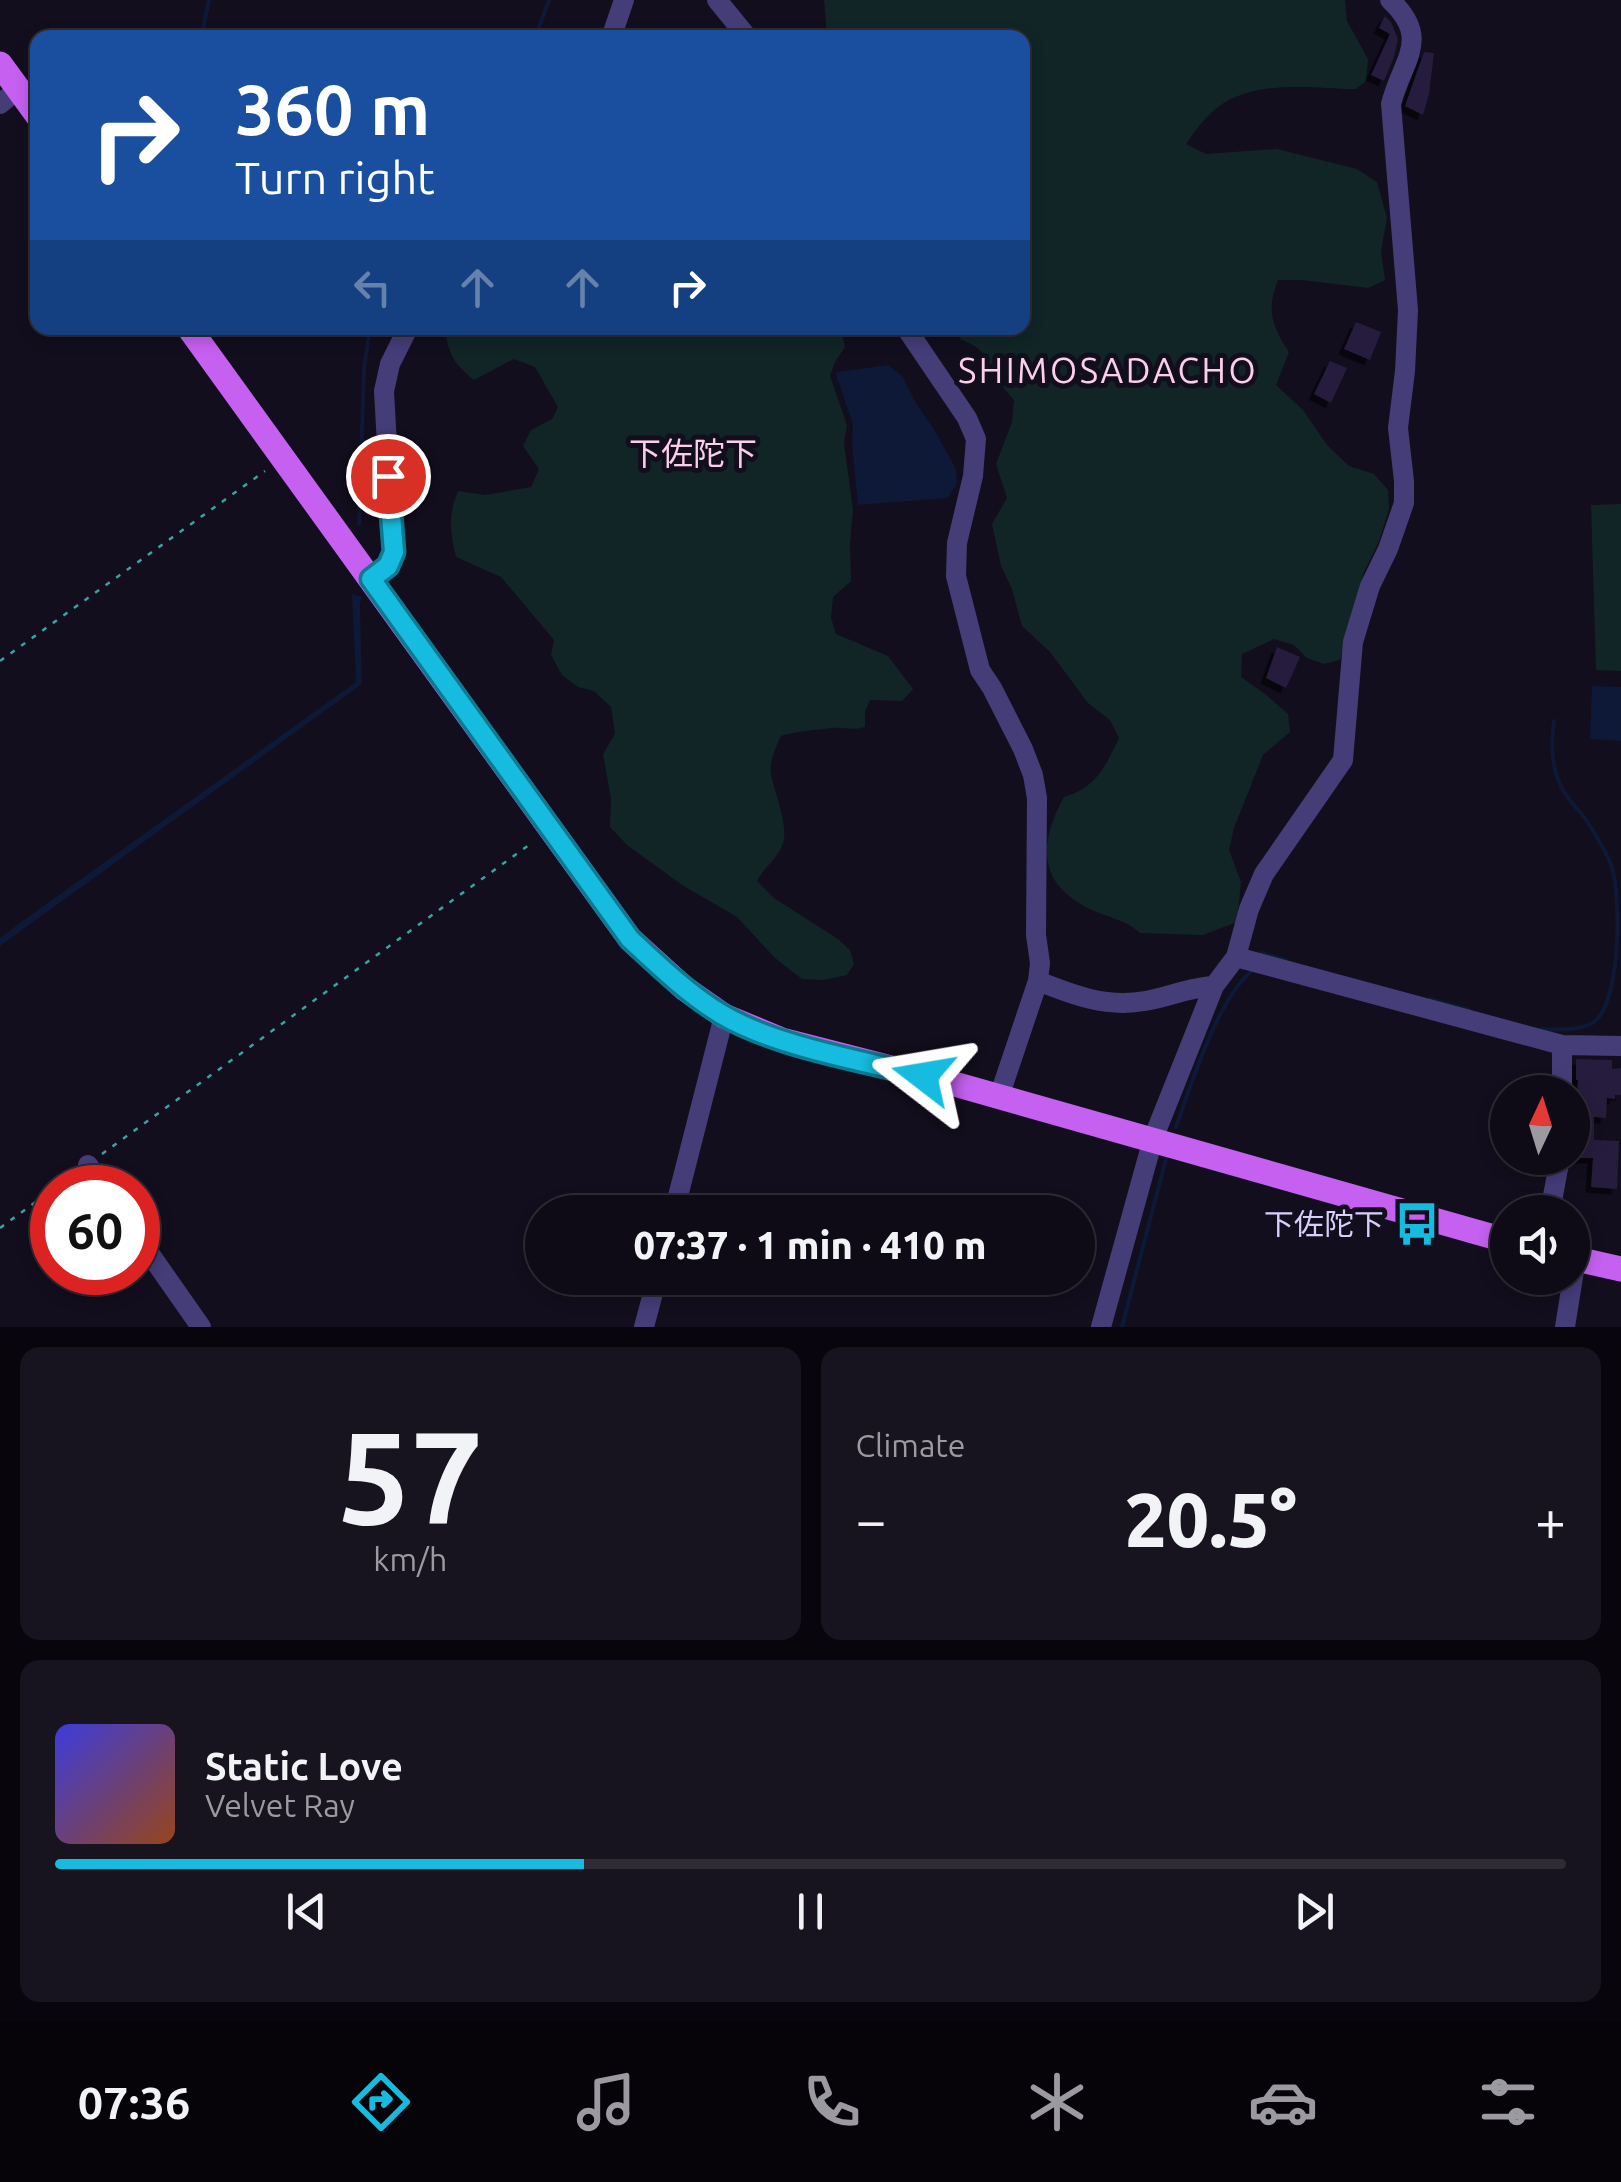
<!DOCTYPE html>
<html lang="en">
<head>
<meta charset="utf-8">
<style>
  :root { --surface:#0e0a16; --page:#17131f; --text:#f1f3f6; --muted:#9b9aa1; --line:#2e2b35; --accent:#16bcdf }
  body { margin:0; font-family:Ubuntu,"Noto Sans JP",sans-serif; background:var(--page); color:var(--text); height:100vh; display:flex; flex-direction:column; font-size:38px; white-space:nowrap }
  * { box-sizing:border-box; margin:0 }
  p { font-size:32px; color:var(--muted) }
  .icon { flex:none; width:55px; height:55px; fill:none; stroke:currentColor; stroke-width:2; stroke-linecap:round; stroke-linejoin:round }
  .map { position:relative; height:1327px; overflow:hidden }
  .sheet { display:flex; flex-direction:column; gap:20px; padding:20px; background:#08060c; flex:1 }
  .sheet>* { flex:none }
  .hud { position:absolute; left:30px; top:30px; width:1000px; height:305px; border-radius:20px; box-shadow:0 5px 15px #0003,0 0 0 2px var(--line); background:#1a4fa0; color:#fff; overflow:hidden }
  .needle { width:65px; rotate:4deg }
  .buttons { position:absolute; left:1490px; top:1075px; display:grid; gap:20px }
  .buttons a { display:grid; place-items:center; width:100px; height:100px; border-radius:50%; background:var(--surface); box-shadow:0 5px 15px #0003,0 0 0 2px var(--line); font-size:50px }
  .speed { position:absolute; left:30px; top:1165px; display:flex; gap:20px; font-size:50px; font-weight:700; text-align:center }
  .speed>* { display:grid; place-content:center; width:130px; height:130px; border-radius:50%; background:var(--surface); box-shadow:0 5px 15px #0003,0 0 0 2px var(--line); line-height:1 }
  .speed .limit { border:15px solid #d22; background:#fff; color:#111 }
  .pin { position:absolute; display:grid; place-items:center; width:85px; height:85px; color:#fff; margin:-42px; border:5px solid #fff; border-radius:50%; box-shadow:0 2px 10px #0007 }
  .me { position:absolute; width:110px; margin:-55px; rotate:284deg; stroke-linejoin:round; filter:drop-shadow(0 0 8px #0008) }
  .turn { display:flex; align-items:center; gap:35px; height:210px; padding:0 40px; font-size:45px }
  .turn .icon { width:130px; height:130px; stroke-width:2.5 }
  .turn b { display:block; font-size:70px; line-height:85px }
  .lanes { display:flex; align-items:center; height:95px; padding:0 40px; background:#0003; justify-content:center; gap:50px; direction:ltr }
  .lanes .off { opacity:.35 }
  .big { font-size:75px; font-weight:800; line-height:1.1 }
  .sheet .widget { flex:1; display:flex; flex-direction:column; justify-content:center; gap:15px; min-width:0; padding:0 35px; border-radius:20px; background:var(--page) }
  .sheet .dial { align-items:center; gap:0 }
  .dial b { font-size:130px; line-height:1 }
  .song { display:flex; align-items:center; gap:30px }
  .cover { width:120px; height:120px; border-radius:15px; background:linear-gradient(135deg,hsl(240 70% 55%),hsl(20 70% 35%)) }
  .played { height:10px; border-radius:5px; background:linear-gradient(90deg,var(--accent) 35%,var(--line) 35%) }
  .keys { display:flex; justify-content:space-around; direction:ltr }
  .heat { display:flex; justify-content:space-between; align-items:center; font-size:55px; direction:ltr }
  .sheet .tiles { flex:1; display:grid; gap:20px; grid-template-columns:1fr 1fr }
  .widget:last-child { grid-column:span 2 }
  .trip { position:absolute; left:525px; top:1195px; width:570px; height:100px; border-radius:50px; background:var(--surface); box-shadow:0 5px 15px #0003,0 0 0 2px var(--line); font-weight:800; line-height:100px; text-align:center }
  .tab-bar { display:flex; height:160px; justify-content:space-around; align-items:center; background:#060409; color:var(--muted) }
  .tab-bar .icon { width:70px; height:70px }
  .tab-bar .on { color:var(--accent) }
  .tab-bar b { font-size:45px; color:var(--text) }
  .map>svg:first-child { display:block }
</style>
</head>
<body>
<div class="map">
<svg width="1621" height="1327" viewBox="0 0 1621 1327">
  <defs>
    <filter id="shadow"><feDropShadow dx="-5.5" dy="5.5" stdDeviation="0" flood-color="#0009"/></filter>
  </defs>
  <rect width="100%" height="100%" fill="#120e1d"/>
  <path fill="#112526" d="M824,0h521l2,21 21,38 -2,22 -10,8c-44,0 -101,-11 -139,19 -13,10 -22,23 -31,36l20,10 71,-5 80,20 20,13 10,36 -6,33 4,29 -17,8 -66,-8h-24c-12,30 -6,46 11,72l-13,33 27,25 24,35 22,21 25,8 14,16 1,19 -10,32 -15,31 -24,88 -16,4 -17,-6 -13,-13 -20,-6 -32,15 -1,23 24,17 23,20 2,18 -27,23 -29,73 -5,22 12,32 -4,40 -34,13 -63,-2c-15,-14 -32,-15 -50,-24 -52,-25 -52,-65 -26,-112 32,-9 41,-30 55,-59l-9,-18 -22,-17 -38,-51 -28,-26 -10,-37 -11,-23 -9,-42 15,-26 -11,-34 16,-42 2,-22c-7,-8 -15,-17 -20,-27 -9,-19 -13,-26 -34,-34l2,-11h60v-290l-195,-1z
    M452,328h389l4,19 -10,15 -5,14 17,49 -3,18 9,67 -3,33 1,38 -18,16 -2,21 5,16 52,22 25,33 -11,12 -32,-1 -5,12v15c-13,4 -21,0 -33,1 -17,2 -35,3 -51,8 -5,11 -12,25 -10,38 3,17 18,52 12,69 -5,16 -19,24 -26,38l17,17 64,41 12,11 4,14 -7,11 -23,5 -22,-1 -27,-21 -38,-41 -55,-32 -55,-40 -17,-18 1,-28 -8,-45 12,-20 -4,-27 -17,-16 -16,-4 -16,-12 -11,-20 3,-15 -53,-63 -45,-20c-6,-24 -8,-43 2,-66l27,4 46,-8 8,-18 -16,-23 8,-16 21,-11 6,-12 -23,-40 -21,-8 -40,21c-17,-14 -24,-22 -28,-44z
    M1621,504v167l-25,-1 -5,-165z"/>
  <path fill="#0d1937" d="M888,365l14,11 14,27 19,28 21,38 1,14 -9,15 -90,7 -6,-61 1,-20 -17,-49 1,-3z
    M352,594l10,3 -2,7 2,80 -362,262v-8l24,-18 332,-238z
    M1592,686l29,1v54l-31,-2z"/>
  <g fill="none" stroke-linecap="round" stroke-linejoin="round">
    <path stroke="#0d1937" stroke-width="4" d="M201,38l8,-38
      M535,38l14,-38
      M359,524l5,-155 6,-41
      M1259,957l2,-4 25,7
      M1430,999l39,11
      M1541,1029c15,1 39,2 53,-7 27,-21 27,-123 18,-155 -6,-16 -16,-32 -26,-47 -9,-13 -22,-23 -27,-38 -8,-19 -8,-40 -5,-61
      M1176,1127c15,-42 42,-130 77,-157
      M1122,1327l45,-172"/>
  </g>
  <path fill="#251c3c" filter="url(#shadow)" d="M1385,16l6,6 7,17 -4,18 -10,24 -13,-6 19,-41 -11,-6z
    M1424,52l10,1 -5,41 -6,21 -18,-9z
    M1356,322l25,10 -11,28 -26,-11z
    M1330,361l17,7 -16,35 -17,-9z
    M1277,647l23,10 -14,31 -20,-10z
    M1576,1059l36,1v9l9,-1v27h-6v4l-8,-1 -1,20 -12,-1v23l25,1 -2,48 -26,-2 2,-29h-20l-1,-24h2l4,-54h-2z"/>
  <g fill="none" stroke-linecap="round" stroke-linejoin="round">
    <path stroke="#39a3a4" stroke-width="2.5" stroke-dasharray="5 8" stroke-linecap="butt" d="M0,661l265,-190
      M102,1154l431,-312
      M56,1188l19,-14
      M0,1228l52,-38"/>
    <path stroke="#443d78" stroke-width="20" d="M717,0l31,38
      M611,38l13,-38
      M0,104l18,-15
      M906,328l61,90 9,21 -3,37 -16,67 -1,33 24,94 12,18 31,61 10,26 4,23 -1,137 4,28 -2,18 -39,116
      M371,579l17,-13 5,-14 -9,-161 6,-27 18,-36
      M1236,957l326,88 59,1
      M1038,981c35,14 68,27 107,20 24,-4 45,-14 69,-15
      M1562,1092v-47
      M88,1165l15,23
      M674,1212l50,-196
      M1550,1212l10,-54
      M138,1237l63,90
      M644,1327l13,-49
      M1101,1327l52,-188 61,-153 22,-29 13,-48 15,-35 79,-114 10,-118 17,-56 18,-37 16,-46v-22l-6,-53 7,-57 3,-61 -17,-206c11,-44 41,-65 -1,-104
      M1565,1327l11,-69"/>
    <path stroke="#c560f0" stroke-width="25" d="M0,64l38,52
      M189,328l441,611 54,49 40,28 58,24 176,45 550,156
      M1572,1258l49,11"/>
  </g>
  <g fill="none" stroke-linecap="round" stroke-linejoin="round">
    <g stroke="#0e7a91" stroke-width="25">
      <path id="route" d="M388,476l6,76 -6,14 -17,13 259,360c29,27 57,54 91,75 56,33 139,46 202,62"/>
    </g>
    <use href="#route" stroke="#16bcdf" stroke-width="18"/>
  </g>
  <defs>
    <g id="bus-bare" transform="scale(3.45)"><path d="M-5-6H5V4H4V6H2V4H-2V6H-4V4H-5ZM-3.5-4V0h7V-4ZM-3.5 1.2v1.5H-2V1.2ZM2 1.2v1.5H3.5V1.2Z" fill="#16bcdf" stroke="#120e1d" stroke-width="2.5" paint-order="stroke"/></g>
  </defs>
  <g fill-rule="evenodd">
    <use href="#bus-bare" x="1417" y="1224"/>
  </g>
  <g text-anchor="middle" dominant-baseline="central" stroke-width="10" stroke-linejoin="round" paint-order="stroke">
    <g font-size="30" fill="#d7cefa" stroke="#120e1d" text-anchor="end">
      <text x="1384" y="1224">下佐陀下</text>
    </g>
    <g font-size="32" fill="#fad0e8" stroke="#120e1d">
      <text x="693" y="453">下佐陀下</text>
    </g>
    <g font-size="35" letter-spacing="2.5" fill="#fad0e8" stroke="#120e1d">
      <text x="1108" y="370">SHIMOSADACHO</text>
    </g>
  </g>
</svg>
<div class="buttons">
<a><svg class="needle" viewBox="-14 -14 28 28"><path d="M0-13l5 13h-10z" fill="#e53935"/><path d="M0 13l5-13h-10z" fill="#9b9aa1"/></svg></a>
<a><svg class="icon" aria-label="sound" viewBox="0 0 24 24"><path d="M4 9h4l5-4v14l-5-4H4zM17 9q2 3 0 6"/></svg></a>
</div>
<div class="speed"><div class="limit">60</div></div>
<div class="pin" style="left:388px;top:476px;background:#d93025"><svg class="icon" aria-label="arrive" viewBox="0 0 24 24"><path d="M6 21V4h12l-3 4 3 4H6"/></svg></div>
<svg class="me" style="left:923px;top:1076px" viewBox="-20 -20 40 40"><path d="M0-17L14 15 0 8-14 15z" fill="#16bcdf" stroke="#fff" stroke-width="4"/></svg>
<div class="trip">07:37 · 1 min · 410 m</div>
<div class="hud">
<div class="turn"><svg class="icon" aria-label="right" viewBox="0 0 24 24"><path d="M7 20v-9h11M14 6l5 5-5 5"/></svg><div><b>360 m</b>Turn right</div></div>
<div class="lanes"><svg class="icon off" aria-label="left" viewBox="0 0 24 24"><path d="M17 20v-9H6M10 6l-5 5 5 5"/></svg><svg class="icon off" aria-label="ahead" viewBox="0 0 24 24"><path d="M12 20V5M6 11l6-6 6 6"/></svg><svg class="icon off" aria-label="ahead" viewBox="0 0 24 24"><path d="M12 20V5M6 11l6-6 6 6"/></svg><svg class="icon" aria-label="right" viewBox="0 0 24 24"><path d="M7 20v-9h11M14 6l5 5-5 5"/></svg></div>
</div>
</div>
<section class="sheet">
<div class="tiles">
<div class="widget dial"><b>57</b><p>km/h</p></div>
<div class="widget"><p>Climate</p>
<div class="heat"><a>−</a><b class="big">20.5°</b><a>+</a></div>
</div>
<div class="widget">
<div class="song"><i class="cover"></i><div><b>Static Love</b><p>Velvet Ray</p></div></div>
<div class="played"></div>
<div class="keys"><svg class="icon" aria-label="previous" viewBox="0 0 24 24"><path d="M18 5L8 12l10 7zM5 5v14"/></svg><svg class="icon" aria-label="pause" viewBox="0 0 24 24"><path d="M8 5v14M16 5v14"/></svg><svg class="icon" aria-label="next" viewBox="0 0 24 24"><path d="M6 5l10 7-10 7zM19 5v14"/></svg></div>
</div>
</div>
</section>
<nav class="tab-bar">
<b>07:36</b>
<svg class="icon on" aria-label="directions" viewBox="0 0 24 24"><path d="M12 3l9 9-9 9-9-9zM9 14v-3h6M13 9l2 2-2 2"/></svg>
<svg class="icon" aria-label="music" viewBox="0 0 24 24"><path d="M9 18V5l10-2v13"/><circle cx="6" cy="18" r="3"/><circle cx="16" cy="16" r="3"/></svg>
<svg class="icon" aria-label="phone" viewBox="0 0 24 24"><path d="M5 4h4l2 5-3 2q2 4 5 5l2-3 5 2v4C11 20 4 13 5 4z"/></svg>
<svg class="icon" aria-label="climate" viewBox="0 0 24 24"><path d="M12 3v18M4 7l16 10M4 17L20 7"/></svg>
<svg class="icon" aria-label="car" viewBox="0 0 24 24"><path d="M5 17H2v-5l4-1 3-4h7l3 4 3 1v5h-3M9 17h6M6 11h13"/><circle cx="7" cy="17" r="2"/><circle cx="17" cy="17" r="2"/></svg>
<svg class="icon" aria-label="filters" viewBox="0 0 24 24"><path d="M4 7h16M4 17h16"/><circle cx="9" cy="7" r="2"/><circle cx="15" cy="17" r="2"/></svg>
</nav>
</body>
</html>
